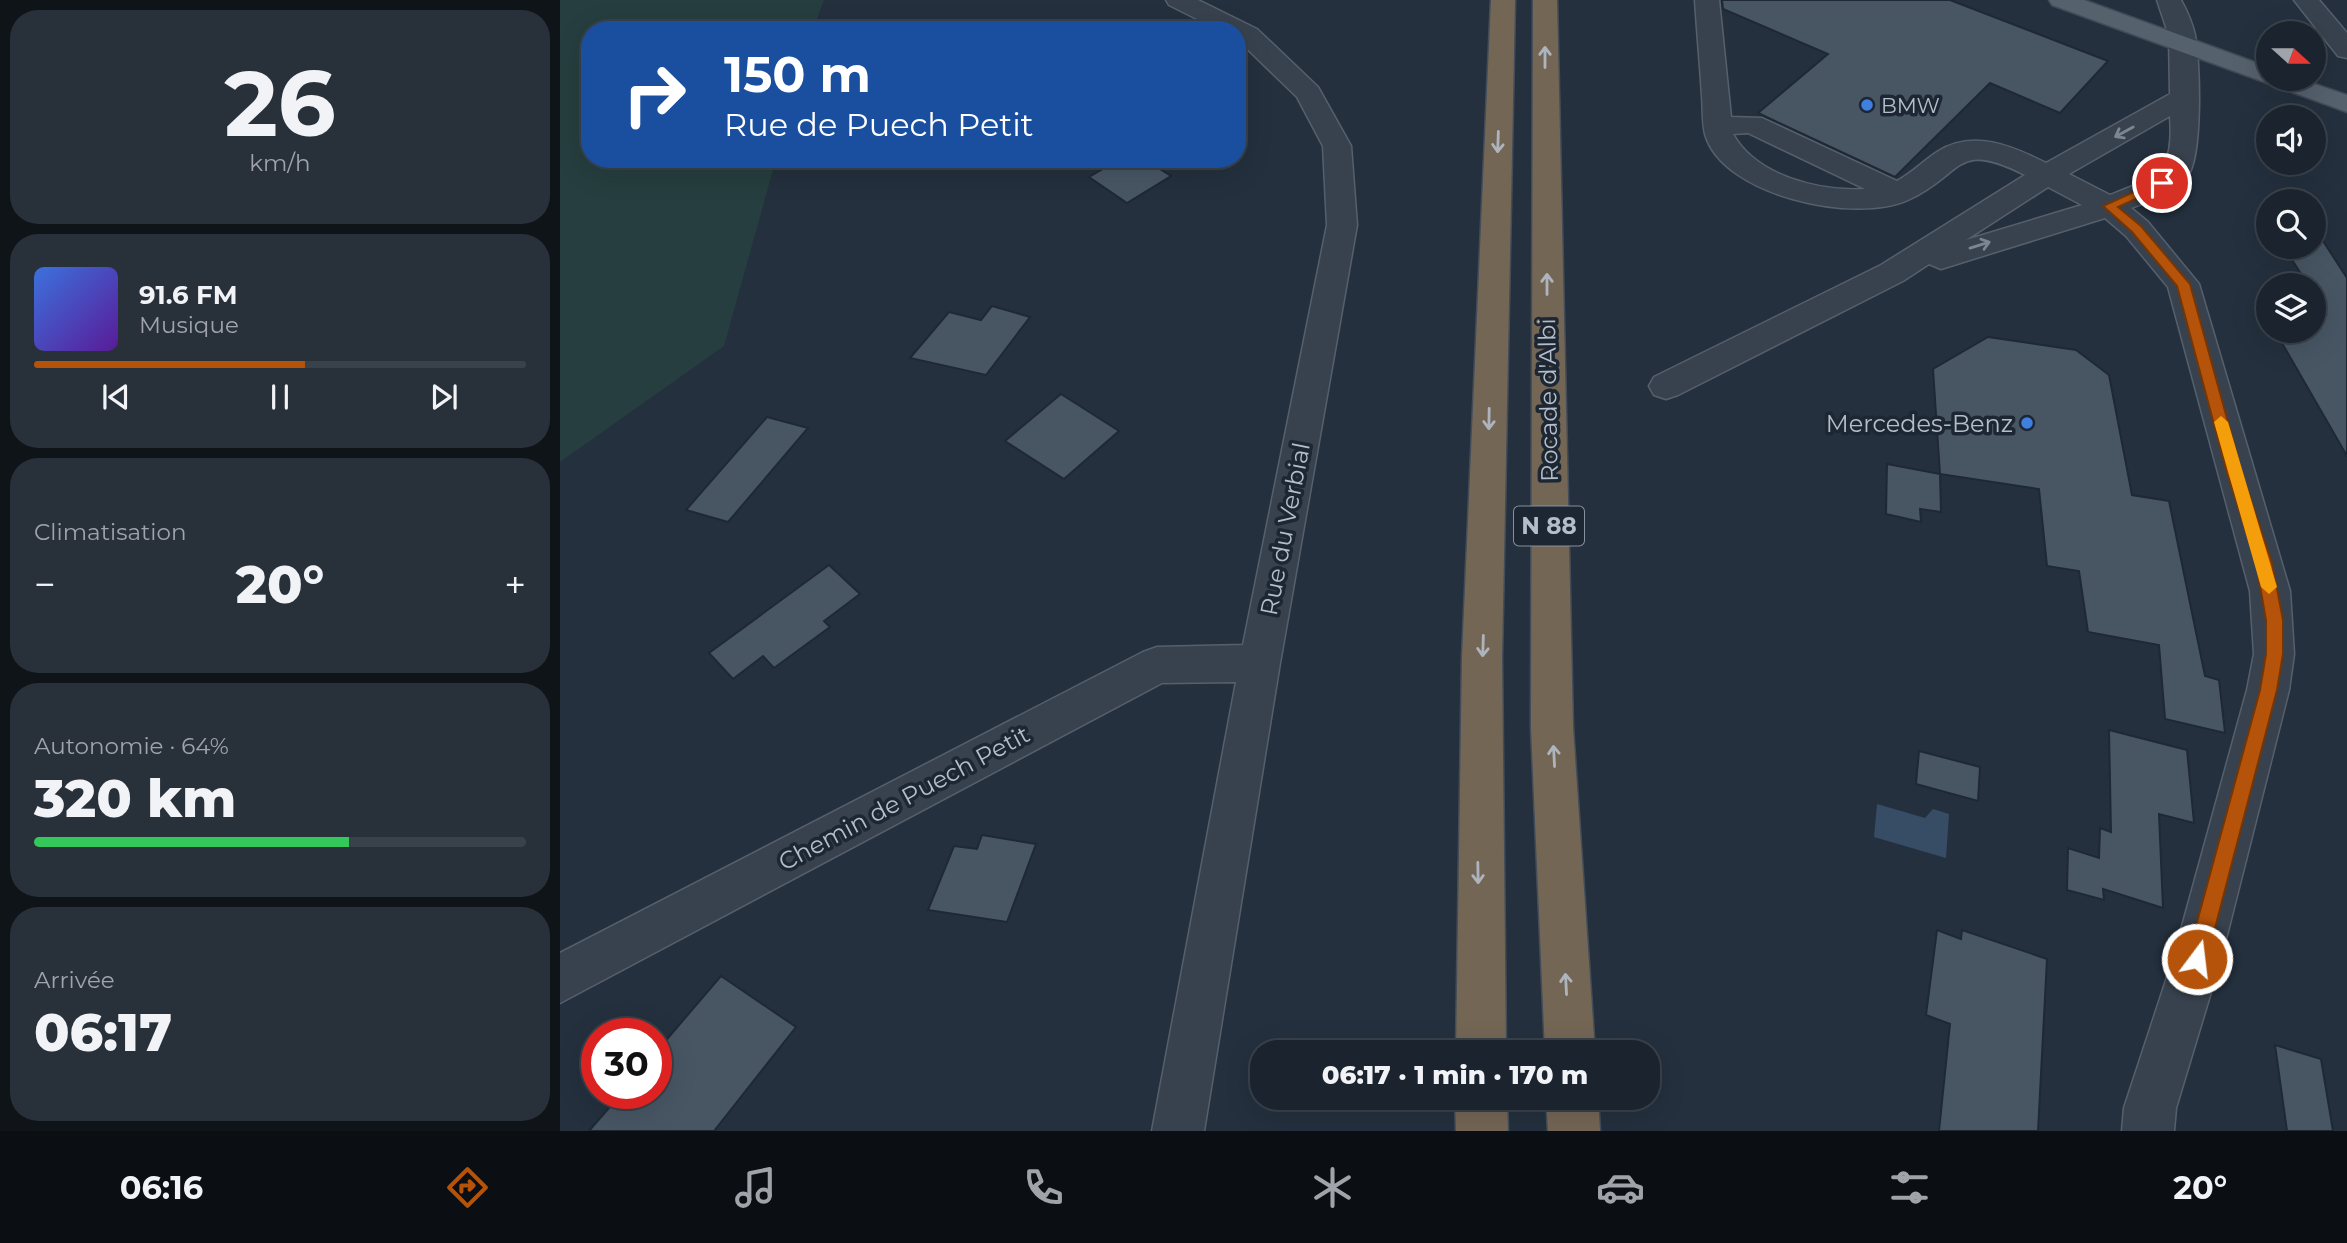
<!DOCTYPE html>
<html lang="fr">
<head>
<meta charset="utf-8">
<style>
  :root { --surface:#1b242e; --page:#28303a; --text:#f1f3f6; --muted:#a0a4aa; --line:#39414a; --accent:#b45309 }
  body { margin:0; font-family:Montserrat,sans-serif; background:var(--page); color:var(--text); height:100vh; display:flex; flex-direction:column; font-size:26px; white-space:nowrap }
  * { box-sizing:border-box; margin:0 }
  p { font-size:23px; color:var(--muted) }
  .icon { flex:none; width:38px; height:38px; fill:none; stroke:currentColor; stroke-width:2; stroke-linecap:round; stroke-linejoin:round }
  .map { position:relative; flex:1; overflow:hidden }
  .side { display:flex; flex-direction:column; gap:10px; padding:10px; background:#0f1419; width:560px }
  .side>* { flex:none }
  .hud { position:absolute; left:21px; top:21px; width:665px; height:147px; border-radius:28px; box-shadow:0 7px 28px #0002,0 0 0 2px var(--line); background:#1a4fa0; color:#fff; overflow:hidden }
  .needle { width:46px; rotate:111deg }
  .controls { position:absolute; left:1696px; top:21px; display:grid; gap:14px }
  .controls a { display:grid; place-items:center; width:70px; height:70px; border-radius:50%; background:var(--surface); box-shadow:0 7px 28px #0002,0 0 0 2px var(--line); font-size:35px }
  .speed { position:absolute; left:21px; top:1018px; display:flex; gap:14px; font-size:35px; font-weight:700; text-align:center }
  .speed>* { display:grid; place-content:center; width:91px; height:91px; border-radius:50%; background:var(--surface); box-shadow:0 7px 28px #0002,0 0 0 2px var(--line); line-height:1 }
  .speed .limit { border:10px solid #d22; background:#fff; color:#111 }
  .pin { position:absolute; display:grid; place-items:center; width:60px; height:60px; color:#fff; margin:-30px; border:4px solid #fff; border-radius:50%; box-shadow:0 2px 7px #0007 }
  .me { position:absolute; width:77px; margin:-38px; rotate:15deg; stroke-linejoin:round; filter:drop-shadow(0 0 5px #0008) }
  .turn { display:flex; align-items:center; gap:24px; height:147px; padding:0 28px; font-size:32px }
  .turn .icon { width:91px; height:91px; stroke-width:2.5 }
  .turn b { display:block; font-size:49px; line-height:60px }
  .big { font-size:52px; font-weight:800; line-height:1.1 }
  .side .widget { flex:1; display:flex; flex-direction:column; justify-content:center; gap:10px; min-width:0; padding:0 24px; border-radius:28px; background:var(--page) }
  .side .dial { align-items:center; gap:0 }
  .dial b { font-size:91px; line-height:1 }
  .song { display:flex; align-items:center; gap:21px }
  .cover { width:84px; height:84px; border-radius:10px; background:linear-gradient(135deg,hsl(220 70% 55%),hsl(270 70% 35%)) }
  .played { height:7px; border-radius:4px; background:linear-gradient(90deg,var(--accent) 55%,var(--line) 55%) }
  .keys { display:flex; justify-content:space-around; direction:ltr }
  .heat { display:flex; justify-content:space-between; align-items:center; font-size:38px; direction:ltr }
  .charge { height:10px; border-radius:5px; background:linear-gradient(90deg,#34c759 64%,var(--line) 0) }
  .trip { position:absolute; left:690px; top:1040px; width:410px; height:70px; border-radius:28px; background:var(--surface); box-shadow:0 7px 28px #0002,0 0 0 2px var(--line); font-weight:800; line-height:70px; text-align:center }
  .tabs { display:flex; height:112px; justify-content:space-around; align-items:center; background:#0b0e12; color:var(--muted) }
  .tabs .icon { width:49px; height:49px }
  .tabs .selected { color:var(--accent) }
  .tabs b { font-size:32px; color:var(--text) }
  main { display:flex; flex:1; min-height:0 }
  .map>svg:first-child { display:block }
</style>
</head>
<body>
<main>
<section class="side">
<div class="widget dial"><b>26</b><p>km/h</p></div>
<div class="widget">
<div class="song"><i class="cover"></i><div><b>91.6 FM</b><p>Musique</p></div></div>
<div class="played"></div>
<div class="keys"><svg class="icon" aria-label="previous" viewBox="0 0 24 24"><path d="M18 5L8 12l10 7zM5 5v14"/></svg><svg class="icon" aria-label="pause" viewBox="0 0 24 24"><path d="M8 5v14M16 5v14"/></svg><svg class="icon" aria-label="next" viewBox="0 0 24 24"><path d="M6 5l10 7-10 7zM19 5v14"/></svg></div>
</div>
<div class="widget"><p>Climatisation</p>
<div class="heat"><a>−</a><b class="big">20°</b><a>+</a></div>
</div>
<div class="widget"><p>Autonomie · 64%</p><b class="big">320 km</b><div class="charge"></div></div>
<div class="widget"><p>Arrivée</p><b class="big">06:17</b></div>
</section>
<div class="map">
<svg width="1787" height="1131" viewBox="0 0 1787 1131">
  <rect width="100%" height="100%" fill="#24303e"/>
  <path fill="#263e3f" d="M0,0h264l-11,30h-223v129h186l-52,187 -164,116z"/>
  <path fill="#374d65" d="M1317,804l48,14 8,-9 16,5 -3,44 -72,-21z"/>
  <path fill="#485664" stroke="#1f2935" stroke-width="2" d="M1162,0h228l158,61 -48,52 -70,-30 -95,94 -137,-64 70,-59 -105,-45z
    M560,159h24l27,17 -44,27 -38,-26z
    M1754,227l33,51v178l-72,-125h39v-17h12l-12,-21v-8h-6l-24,-38h30z
    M432,306l38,11 -44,58 -76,-17 39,-46 32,8z
    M1428,337l88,13 33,25 23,120 37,6 36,175 14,4 6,53 -60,-14 -6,-74 -71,-13 -9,-61 -32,-5 -8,-77 -99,-15 -7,-105z
    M501,394l58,37 -55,48 -59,-38z
    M207,417l41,11 -80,94 -42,-12z
    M1327,464l53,10 1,38 -21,-3 1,13 -35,-8z
    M269,565l31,29 -36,27 6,6 -56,41 -11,-12 -30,23 -24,-26z
    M1549,730l78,20 7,73 -35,-9 4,94 -60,-19 1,11 -37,-10 1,-42 31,10 1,-30 11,4z
    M1359,751l61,16 -2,34 -62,-17z
    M422,835l54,9 -29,78 -79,-12 26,-64 23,3z
    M1377,930l24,9 1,-9 85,29 -9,172h-99l11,-107 -24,-9z
    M161,976l75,51 -82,104h-125l32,-37h35v-42z
    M1715,1045l46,14 12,72h-46z"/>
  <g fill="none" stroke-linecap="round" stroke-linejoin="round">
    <g stroke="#56606c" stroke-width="3">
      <path id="minor" d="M606,0h32l59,29 61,58 33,59 6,79 -77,438 -76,468h-52l84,-449 -74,1 -602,320v-50l583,-301 14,-5 86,-2 84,-420 -4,-79 -26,-49 -60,-58v-9h-18l-50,-25z
        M1135,0h24l12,117 31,1 135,63c15,-8 26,-20 40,-29 36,-23 75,-6 109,11l124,-69 -1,-58 -12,-36h24c6,11 11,22 14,35 5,27 8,123 -8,142 -13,16 -37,24 -56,31l17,14 51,62 91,307 4,63 -5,36 -68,269 -45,149 -2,23h-52l2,-23 49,-149 74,-269 7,-36 -4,-63 -82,-304 -42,-51 -21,-18 -164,51 -12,-5 -26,17 -225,114 -12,4 -12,-4 -5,-9 5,-9 227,-112 144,-90c-71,-36 -60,-1 -117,25 -52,24 -186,-4 -203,-66 -3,-12 -2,-26 -3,-38 -2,-32 -5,-64 -7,-96zM1610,116c4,56 -11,60 -60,79l-41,-21zM1188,133l117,56c-45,3 -109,-13 -132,-55zM1488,187l34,18 -116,35z
        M1734,0h25l28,33v25l-9,-2z"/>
    </g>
    <g stroke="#414b57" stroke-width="3">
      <path id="major" d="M1489,0h35l184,67v12h32l47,16v17l-295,-107z"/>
    </g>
    <g stroke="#434d59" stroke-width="3">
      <path id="highway" d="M931,0h24l-13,657 4,395h-50l6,-395z
        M973,0h24l16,727 22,325h-50l-14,-325z
        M895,1097h52l1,34h-52z
        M986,1097h52l2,34h-52z"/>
    </g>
    <use href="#minor" fill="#38424e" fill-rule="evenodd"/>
    <use href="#major" fill="#56616e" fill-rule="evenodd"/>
    <use href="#highway" fill="#746655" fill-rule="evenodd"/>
  </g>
  <defs><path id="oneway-shaft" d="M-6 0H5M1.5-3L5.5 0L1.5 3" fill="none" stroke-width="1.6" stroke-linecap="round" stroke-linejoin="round" transform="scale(1.75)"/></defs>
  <g stroke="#aeb4bd">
    <use href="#oneway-shaft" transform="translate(985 57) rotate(-90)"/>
    <use href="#oneway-shaft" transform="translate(938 142) rotate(92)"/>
    <use href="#oneway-shaft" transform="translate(987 284) rotate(-90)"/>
    <use href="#oneway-shaft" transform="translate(929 419) rotate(91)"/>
    <use href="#oneway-shaft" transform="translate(923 646) rotate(92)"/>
    <use href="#oneway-shaft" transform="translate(994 756) rotate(-93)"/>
    <use href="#oneway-shaft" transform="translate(918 873) rotate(89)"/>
    <use href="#oneway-shaft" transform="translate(1006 984) rotate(-93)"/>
  </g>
  <g stroke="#7c8692">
    <use href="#oneway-shaft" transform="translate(1564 132) rotate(151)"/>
    <use href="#oneway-shaft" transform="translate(1420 245) rotate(-17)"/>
  </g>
  <path fill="#b45309" stroke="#753606" stroke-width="2" d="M1602,179l4,1v5l-48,22 23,19 49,58 52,189 30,90 11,57v34l-6,36 -70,269 -3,7 -7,3 -7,-3 -3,-7 73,-269 6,-36v-34l-10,-57 -29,-90 -50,-187 -45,-54 -29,-26z"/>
  <path fill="#f59e0b" d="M1661,416l7,6 49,165 -8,7 -8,-7 -47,-165z"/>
  <g fill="#3f7fe0" stroke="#1d2733" stroke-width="2.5">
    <circle cx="1307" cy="105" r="7"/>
    <circle cx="1467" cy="423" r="7"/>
  </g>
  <g text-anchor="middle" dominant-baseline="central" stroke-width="7" stroke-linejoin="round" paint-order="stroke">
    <g font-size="21" fill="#b4bdc9" stroke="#1d2733" text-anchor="start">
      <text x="1321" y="105">BMW</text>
    </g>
    <rect fill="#1d2733" stroke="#87909c" stroke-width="2" x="954" y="506.5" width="70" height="39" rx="5"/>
    <g font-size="23" font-weight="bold" fill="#b4bdc9">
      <text x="989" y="526">N 88</text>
    </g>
    <g font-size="24" fill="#b4bdc9" stroke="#1d2733">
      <text transform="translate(988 400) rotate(-91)">Rocade d'Albi</text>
      <text transform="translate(725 529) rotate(-79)">Rue du Verbial</text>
      <text transform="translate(344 798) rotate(-28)">Chemin de Puech Petit</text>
    </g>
    <g font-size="24" fill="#b4bdc9" stroke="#1d2733" text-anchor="end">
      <text x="1453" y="423">Mercedes-Benz</text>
    </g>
  </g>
</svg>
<div class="controls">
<a><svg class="needle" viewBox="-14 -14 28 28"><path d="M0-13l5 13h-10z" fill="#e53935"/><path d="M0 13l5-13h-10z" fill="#a0a4aa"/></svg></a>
<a><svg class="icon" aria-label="sound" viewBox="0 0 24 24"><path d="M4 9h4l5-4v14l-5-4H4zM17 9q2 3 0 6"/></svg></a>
<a><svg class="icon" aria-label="search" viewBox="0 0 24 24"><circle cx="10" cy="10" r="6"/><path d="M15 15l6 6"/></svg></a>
<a><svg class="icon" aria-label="layers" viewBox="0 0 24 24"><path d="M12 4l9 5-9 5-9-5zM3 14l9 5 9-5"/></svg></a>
</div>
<div class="speed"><div class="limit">30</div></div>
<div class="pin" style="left:1602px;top:183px;background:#d93025"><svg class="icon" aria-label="arrive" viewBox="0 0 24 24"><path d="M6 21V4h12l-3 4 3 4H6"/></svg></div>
<svg class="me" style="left:1637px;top:959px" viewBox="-20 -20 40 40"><circle r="17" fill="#b45309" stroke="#fff" stroke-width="3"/><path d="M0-11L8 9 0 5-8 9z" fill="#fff"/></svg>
<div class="trip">06:17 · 1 min · 170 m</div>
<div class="hud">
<div class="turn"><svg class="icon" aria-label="right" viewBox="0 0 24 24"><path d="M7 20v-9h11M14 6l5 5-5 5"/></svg><div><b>150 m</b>Rue de Puech Petit</div></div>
</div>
</div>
</main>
<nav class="tabs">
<b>06:16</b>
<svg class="icon selected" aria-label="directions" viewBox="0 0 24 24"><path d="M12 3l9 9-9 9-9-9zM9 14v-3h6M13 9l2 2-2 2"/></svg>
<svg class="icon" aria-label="music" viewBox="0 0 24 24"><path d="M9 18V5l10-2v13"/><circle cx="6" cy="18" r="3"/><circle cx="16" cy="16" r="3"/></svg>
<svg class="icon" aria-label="phone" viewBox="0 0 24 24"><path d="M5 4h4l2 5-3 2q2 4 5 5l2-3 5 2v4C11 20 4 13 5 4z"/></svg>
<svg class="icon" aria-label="climate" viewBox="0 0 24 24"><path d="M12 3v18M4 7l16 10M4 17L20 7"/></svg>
<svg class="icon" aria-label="car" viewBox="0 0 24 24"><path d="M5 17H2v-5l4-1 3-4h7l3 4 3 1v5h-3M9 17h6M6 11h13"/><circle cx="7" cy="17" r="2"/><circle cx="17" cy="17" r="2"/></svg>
<svg class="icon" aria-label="filters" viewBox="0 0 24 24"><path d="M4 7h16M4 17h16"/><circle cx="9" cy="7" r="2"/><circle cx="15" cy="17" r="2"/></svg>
<b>20°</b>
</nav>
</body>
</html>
